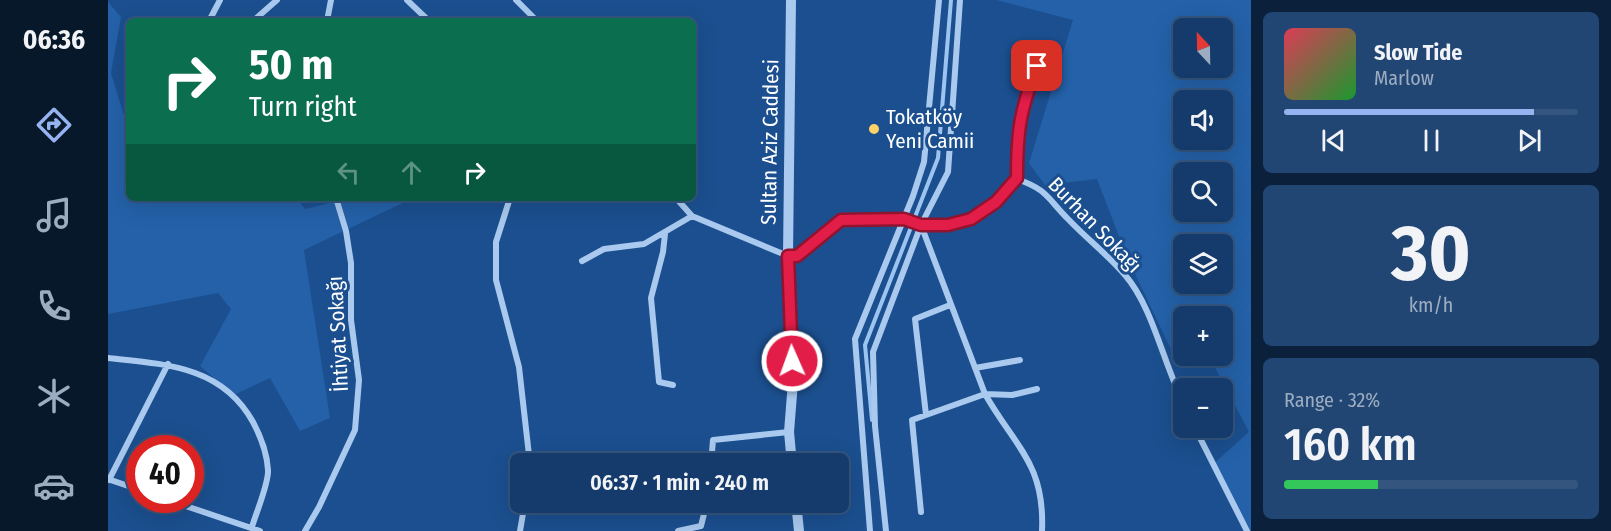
<!DOCTYPE html>
<html lang="en">
<head>
<meta charset="utf-8">
<style>
  :root { --surface:#143b6b; --page:#214673; --text:#f1f3f6; --muted:#9dadc1; --line:#33557e; --accent:#95b2f1 }
  body { margin:0; font-family:"Fira Sans Condensed",sans-serif; background:var(--page); color:var(--text); height:100vh; display:flex; flex-direction:column; font-size:22px; white-space:nowrap }
  * { box-sizing:border-box; margin:0 }
  p { font-size:20px; color:var(--muted) }
  .icon { flex:none; width:33px; height:33px; fill:none; stroke:currentColor; stroke-width:2; stroke-linecap:round; stroke-linejoin:round }
  .map { position:relative; flex:1; overflow:hidden }
  .details { display:flex; flex-direction:column; gap:12px; padding:12px; background:#0b203b; width:360px }
  .details>* { flex:none }
  .top-card { position:absolute; left:18px; top:18px; width:570px; height:183px; border-radius:9px; box-shadow:0 6px 24px #0002,0 0 0 2px var(--line); background:#0b6e4f; color:#fff; overflow:hidden }
  .needle { width:39px; rotate:338deg }
  .tools { position:absolute; left:1065px; top:18px; display:grid; gap:12px }
  .tools a { display:grid; place-items:center; width:60px; height:60px; border-radius:9px; background:var(--surface); box-shadow:0 6px 24px #0002,0 0 0 2px var(--line); font-size:30px }
  .speed { position:absolute; left:18px; top:435px; display:flex; gap:12px; font-size:30px; font-weight:700; text-align:center }
  .speed>* { display:grid; place-content:center; width:78px; height:78px; border-radius:50%; background:var(--surface); box-shadow:0 6px 24px #0002,0 0 0 2px var(--line); line-height:1 }
  .speed .limit { border:9px solid #d22; background:#fff; color:#111 }
  .pin { position:absolute; display:grid; place-items:center; width:51px; height:51px; color:#fff; margin:-26px; border-radius:12px; box-shadow:0 3px 9px #0006 }
  .me { position:absolute; width:66px; margin:-33px; rotate:358deg; stroke-linejoin:round; filter:drop-shadow(0 0 4px #0008) }
  .turn { display:flex; align-items:center; gap:21px; height:126px; padding:0 24px; font-size:27px }
  .turn .icon { width:78px; height:78px; stroke-width:2.5 }
  .turn b { display:block; font-size:42px; line-height:51px }
  .lanes { display:flex; align-items:center; height:57px; padding:0 24px; background:#0003; justify-content:center; gap:30px; direction:ltr }
  .lanes .off { opacity:.35 }
  .big { font-size:45px; font-weight:600; line-height:1.1 }
  .details .card { flex:1; display:flex; flex-direction:column; justify-content:center; gap:9px; min-width:0; padding:0 21px; border-radius:9px; background:var(--page) }
  .details .dial { align-items:center; gap:0 }
  .dial b { font-size:78px; line-height:1 }
  .song { display:flex; align-items:center; gap:18px }
  .cover { width:72px; height:72px; border-radius:9px; background:linear-gradient(135deg,hsl(350 70% 55%),hsl(130 70% 35%)) }
  .played { height:6px; border-radius:3px; background:linear-gradient(90deg,var(--accent) 85%,var(--line) 85%) }
  .keys { display:flex; justify-content:space-around; direction:ltr }
  .charge { height:9px; border-radius:4px; background:linear-gradient(90deg,#34c759 32%,var(--line) 0) }
  .trip { position:absolute; left:402px; top:453px; width:339px; height:60px; border-radius:9px; background:var(--surface); box-shadow:0 6px 24px #0002,0 0 0 2px var(--line); font-weight:600; line-height:60px; text-align:center }
  main { display:flex; flex:1; min-height:0 }
  .dock { display:flex; flex-direction:column; width:108px; justify-content:space-around; align-items:center; background:#08182b; color:var(--muted) }
  .dock .icon { width:42px; height:42px }
  .dock .selected { color:var(--accent) }
  .dock b { font-size:27px; color:var(--text) }
  .map>svg:first-child { display:block }
</style>
</head>
<body>
<main>
<nav class="dock">
<b>06:36</b>
<svg class="icon selected" aria-label="directions" viewBox="0 0 24 24"><path d="M12 3l9 9-9 9-9-9zM9 14v-3h6M13 9l2 2-2 2"/></svg>
<svg class="icon" aria-label="music" viewBox="0 0 24 24"><path d="M9 18V5l10-2v13"/><circle cx="6" cy="18" r="3"/><circle cx="16" cy="16" r="3"/></svg>
<svg class="icon" aria-label="phone" viewBox="0 0 24 24"><path d="M5 4h4l2 5-3 2q2 4 5 5l2-3 5 2v4C11 20 4 13 5 4z"/></svg>
<svg class="icon" aria-label="climate" viewBox="0 0 24 24"><path d="M12 3v18M4 7l16 10M4 17L20 7"/></svg>
<svg class="icon" aria-label="car" viewBox="0 0 24 24"><path d="M5 17H2v-5l4-1 3-4h7l3 4 3 1v5h-3M9 17h6M6 11h13"/><circle cx="7" cy="17" r="2"/><circle cx="17" cy="17" r="2"/></svg>
</nav>
<div class="map">
<svg width="1143" height="531" viewBox="0 0 1143 531">
  <rect width="100%" height="100%" fill="#1b4f8f"/>
  <path fill="#2461a8" fill-rule="evenodd" d="M888,0h255v531h-6l-32,-67 36,-32 -40,-76h13v-40h-38v40l-8,4 -49,-103 -30,-78 -52,6 -16,-22 44,-143zM1076,28h38v40h-38zM1076,100h38v40h-38zM1076,172h38v40h-38zM1076,244h38v40h-38z
    M0,2l13,15 -10,56 18,59v66h167l9,11 46,-11h57l1,2 -105,50 26,168 -30,13 -30,-53 -36,17 -34,-29 31,-57 -13,-16 -110,21z"/>
  <g fill="none" stroke-linecap="round" stroke-linejoin="round">
    <path stroke="#9cc4f0" stroke-width="4" d="M764,420l-7,-75 73,-187 13,-158"/>
    <path stroke="#a9c9ee" stroke-width="6" d="M299,0l22,21
      M408,0l21,21
      M101,21l11,-21
      M145,21l24,-21
      M219,21l4,-21
      M909,179c31,11 30,19 52,41 18,19 39,35 56,55 28,32 39,91 59,129
      M402,198l-14,44v38l23,87 11,97
      M568,198l16,18 96,40h9l44,-36 63,-1 17,6h27l23,-6 25,-17 21,-23c0,-49 3,-68 20,-113
      M813,225l64,169c30,53 60,69 57,137
      M557,234l-2,18 -12,46 8,84 14,3
      M474,261l22,-12 40,-5 48,-28
      M0,358c57,6 114,8 145,64 8,15 14,30 15,48 1,13 -12,43 -16,57
      M867,368l45,-8
      M818,415l-11,-96 35,-14
      M1087,428l52,103
      M603,464l2,-24 76,-8
      M0,479l32,11
      M1,480l59,-116
      M60,500l92,31
      M813,512l-9,-92 73,-26 27,1 25,-6
      M197,531l14,-24 36,-77 4,-50 -8,-60v-57l-5,-32 -10,-33
      M412,531l5,-29
      M570,531l23,-5 6,-24
      M762,531l-15,-192 58,-143 11,-34 15,-162
      M778,531l-11,-105 -2,-74 48,-127 27,-53 12,-172"/>
    <path stroke="#a9c9ee" stroke-width="10" d="M683,0l-3,256 5,126 -4,50 3,32
      M688,502l3,29"/>
  </g>
  <g fill="none" stroke-linecap="round" stroke-linejoin="round">
    <g stroke="#92132f" stroke-width="15">
      <path id="route" d="M684,361l-4,-105h9l44,-36 63,-1 17,6h27l23,-6 25,-17 21,-24c0,-48 3,-67 20,-112"/>
    </g>
    <use href="#route" stroke="#e11d48" stroke-width="10"/>
  </g>
  <circle fill="#ffd166" stroke="#1b4f8f" stroke-width="2" cx="766" cy="129" r="6"/>
  <g text-anchor="middle" dominant-baseline="central" stroke-width="6" stroke-linejoin="round" paint-order="stroke">
    <g font-size="21" fill="#fff" stroke="#1b4f8f" text-anchor="start">
      <text x="778" y="117">Tokatköy<tspan x="778" dy="24">Yeni Camii</tspan></text>
    </g>
    <g font-size="21" fill="#fff" stroke="#1b4f8f">
      <text transform="translate(662 142) rotate(-89)">Sultan Aziz Caddesi</text>
      <text transform="translate(987 225) rotate(46)">Burhan Sokağı</text>
      <text transform="translate(230 334) rotate(-93)">İhtiyat Sokağı</text>
    </g>
  </g>
</svg>
<div class="tools">
<a><svg class="needle" viewBox="-14 -14 28 28"><path d="M0-13l5 13h-10z" fill="#e53935"/><path d="M0 13l5-13h-10z" fill="#9dadc1"/></svg></a>
<a><svg class="icon" aria-label="sound" viewBox="0 0 24 24"><path d="M4 9h4l5-4v14l-5-4H4zM17 9q2 3 0 6"/></svg></a>
<a><svg class="icon" aria-label="search" viewBox="0 0 24 24"><circle cx="10" cy="10" r="6"/><path d="M15 15l6 6"/></svg></a>
<a><svg class="icon" aria-label="layers" viewBox="0 0 24 24"><path d="M12 4l9 5-9 5-9-5zM3 14l9 5 9-5"/></svg></a>
<a>+</a>
<a>−</a>
</div>
<div class="speed"><div class="limit">40</div></div>
<div class="pin" style="left:929px;top:66px;background:#d93025"><svg class="icon" aria-label="arrive" viewBox="0 0 24 24"><path d="M6 21V4h12l-3 4 3 4H6"/></svg></div>
<svg class="me" style="left:684px;top:361px" viewBox="-20 -20 40 40"><circle r="17" fill="#e11d48" stroke="#fff" stroke-width="3"/><path d="M0-11L8 9 0 5-8 9z" fill="#fff"/></svg>
<div class="trip">06:37 · 1 min · 240 m</div>
<div class="top-card">
<div class="turn"><svg class="icon" aria-label="right" viewBox="0 0 24 24"><path d="M7 20v-9h11M14 6l5 5-5 5"/></svg><div><b>50 m</b>Turn right</div></div>
<div class="lanes"><svg class="icon off" aria-label="left" viewBox="0 0 24 24"><path d="M17 20v-9H6M10 6l-5 5 5 5"/></svg><svg class="icon off" aria-label="ahead" viewBox="0 0 24 24"><path d="M12 20V5M6 11l6-6 6 6"/></svg><svg class="icon" aria-label="right" viewBox="0 0 24 24"><path d="M7 20v-9h11M14 6l5 5-5 5"/></svg></div>
</div>
</div>
<section class="details">
<div class="card">
<div class="song"><i class="cover"></i><div><b>Slow Tide</b><p>Marlow</p></div></div>
<div class="played"></div>
<div class="keys"><svg class="icon" aria-label="previous" viewBox="0 0 24 24"><path d="M18 5L8 12l10 7zM5 5v14"/></svg><svg class="icon" aria-label="pause" viewBox="0 0 24 24"><path d="M8 5v14M16 5v14"/></svg><svg class="icon" aria-label="next" viewBox="0 0 24 24"><path d="M6 5l10 7-10 7zM19 5v14"/></svg></div>
</div>
<div class="card dial"><b>30</b><p>km/h</p></div>
<div class="card"><p>Range · 32%</p><b class="big">160 km</b><div class="charge"></div></div>
</section>
</main>
</body>
</html>
